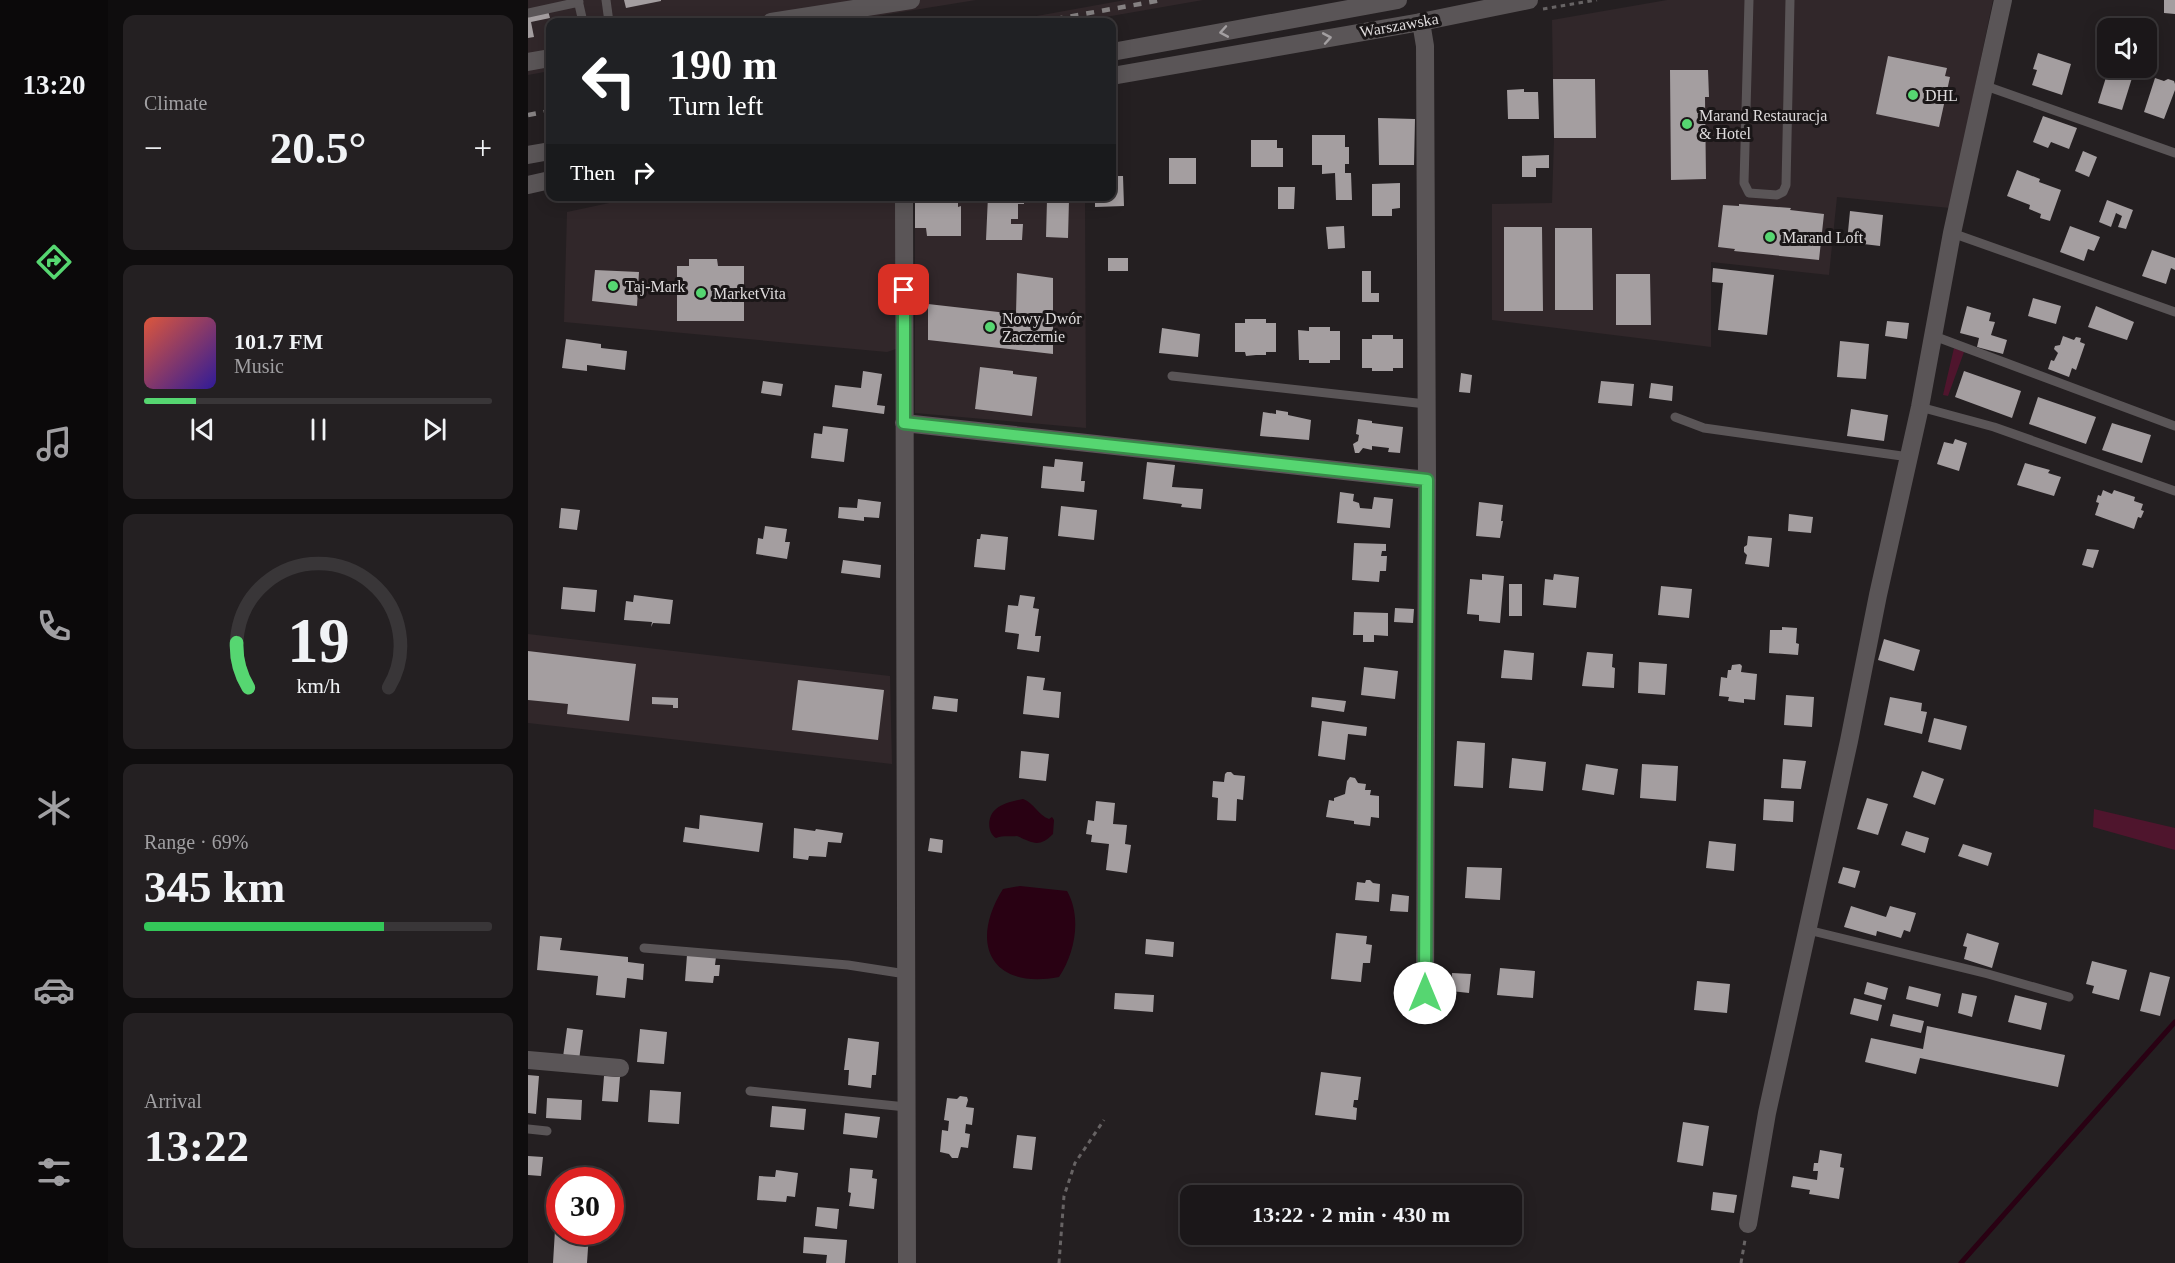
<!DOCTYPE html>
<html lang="en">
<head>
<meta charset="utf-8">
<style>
  :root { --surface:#1b1719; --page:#242022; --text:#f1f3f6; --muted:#a09fa2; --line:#393638; --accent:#56d671 }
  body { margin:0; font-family:Georgia,serif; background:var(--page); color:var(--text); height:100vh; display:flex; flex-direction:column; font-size:22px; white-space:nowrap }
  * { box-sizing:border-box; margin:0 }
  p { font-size:20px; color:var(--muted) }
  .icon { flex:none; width:33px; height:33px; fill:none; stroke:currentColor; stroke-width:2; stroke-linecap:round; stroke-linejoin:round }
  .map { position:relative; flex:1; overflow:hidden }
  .side { display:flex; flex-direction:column; gap:15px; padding:15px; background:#0f0d0e; width:420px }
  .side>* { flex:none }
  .guide { position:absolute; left:18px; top:18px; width:570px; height:183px; border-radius:12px; box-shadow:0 3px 15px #0003,0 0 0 2px var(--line); background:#202124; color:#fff; overflow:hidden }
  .buttons { position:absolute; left:1569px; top:18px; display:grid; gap:12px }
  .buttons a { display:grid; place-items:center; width:60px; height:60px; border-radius:12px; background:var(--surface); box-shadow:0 3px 15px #0003,0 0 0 2px var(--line); font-size:30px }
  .speed { position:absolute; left:18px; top:1167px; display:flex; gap:12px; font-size:30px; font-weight:700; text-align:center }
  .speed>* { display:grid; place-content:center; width:78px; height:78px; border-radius:50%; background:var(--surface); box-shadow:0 3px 15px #0003,0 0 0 2px var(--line); line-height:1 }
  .speed .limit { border:9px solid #d22; background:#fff; color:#111 }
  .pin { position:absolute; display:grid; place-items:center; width:51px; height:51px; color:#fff; margin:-26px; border-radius:12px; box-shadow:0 3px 9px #0006 }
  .me { position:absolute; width:66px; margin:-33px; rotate:0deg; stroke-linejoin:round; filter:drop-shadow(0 0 4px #0008) }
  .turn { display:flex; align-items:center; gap:21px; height:126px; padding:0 24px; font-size:27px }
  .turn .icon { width:78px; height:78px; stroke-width:2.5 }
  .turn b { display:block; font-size:42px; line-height:51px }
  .then { display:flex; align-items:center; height:57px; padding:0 24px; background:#0003; gap:12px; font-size:22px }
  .big { font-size:45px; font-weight:700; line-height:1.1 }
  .side .tile { flex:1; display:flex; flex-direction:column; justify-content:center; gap:9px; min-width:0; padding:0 21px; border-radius:12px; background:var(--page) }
  .side .dial { align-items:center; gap:0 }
  .dial svg { height:156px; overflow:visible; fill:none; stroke:var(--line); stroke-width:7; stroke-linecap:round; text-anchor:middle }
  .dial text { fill:var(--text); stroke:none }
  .song { display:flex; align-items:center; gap:18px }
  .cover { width:72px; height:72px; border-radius:9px; background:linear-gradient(135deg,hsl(10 70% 55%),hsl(250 70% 35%)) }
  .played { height:6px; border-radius:3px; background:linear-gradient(90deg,var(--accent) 15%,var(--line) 15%) }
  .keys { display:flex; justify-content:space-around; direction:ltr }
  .heat { display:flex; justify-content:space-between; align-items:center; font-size:33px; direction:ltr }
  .charge { height:9px; border-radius:4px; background:linear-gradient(90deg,#34c759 69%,var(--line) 0) }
  .trip { position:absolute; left:652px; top:1185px; width:342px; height:60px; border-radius:12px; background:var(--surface); box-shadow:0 3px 15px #0003,0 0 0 2px var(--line); font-weight:700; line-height:60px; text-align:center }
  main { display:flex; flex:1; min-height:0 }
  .tab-bar { display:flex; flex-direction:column; width:108px; justify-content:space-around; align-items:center; background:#0b090a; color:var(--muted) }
  .tab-bar .icon { width:42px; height:42px }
  .tab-bar .current { color:var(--accent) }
  .tab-bar b { font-size:27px; color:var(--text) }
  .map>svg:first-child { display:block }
</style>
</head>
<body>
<main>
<nav class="tab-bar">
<b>13:20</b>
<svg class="icon current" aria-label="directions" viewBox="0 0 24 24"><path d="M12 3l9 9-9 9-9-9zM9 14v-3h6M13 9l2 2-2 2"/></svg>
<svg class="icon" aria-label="music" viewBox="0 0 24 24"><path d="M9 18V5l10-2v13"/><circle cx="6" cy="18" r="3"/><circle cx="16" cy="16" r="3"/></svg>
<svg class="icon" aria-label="phone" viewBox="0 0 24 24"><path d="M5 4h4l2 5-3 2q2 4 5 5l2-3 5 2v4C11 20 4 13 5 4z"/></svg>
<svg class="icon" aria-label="climate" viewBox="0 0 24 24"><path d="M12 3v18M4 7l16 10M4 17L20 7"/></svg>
<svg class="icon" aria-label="car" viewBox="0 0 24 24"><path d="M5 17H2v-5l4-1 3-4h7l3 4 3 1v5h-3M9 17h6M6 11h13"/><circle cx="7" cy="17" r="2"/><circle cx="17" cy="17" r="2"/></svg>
<svg class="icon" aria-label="filters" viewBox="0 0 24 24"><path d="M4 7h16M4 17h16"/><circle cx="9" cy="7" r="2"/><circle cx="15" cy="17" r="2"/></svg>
</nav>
<section class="side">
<div class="tile"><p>Climate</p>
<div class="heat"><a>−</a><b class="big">20.5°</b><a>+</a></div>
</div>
<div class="tile">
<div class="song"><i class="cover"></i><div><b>101.7 FM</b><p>Music</p></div></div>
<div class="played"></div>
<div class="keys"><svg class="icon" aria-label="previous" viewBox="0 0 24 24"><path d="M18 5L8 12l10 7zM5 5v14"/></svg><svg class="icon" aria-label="pause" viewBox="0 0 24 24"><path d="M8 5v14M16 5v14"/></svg><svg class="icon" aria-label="next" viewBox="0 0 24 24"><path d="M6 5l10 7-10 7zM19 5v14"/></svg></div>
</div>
<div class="tile dial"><svg viewBox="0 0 100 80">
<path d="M14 69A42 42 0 1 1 86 69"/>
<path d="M14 69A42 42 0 0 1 8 46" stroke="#56d671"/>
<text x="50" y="56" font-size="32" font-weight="700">19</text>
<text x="50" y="72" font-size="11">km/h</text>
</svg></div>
<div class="tile"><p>Range · 69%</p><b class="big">345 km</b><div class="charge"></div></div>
<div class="tile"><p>Arrival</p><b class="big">13:22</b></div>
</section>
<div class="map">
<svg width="1647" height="1263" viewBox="0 0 1647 1263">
  <rect width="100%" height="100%" fill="#241f21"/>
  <path fill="#31272a" d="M0,0h448l-136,22h-290v49l-22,4z
    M597,0h78l-126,22h-74z
    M1139,0h326l-43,208 -113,-11 -8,78 -118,-13v85l-219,-27v-116l60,-1 2,-65 -2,-118z
    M114,196l255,1 -1,152 -9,3 -323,-30 3,-110z
    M387,197h170l1,231 -171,-15z
    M0,634l362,42 2,88 -364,-41z"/>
  <path fill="#4f152d" d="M1426,348l10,4 -16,44 -5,-1z
    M1566,809l81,19v22l-82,-23z"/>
  <path fill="#290113" d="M495,799c11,4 15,16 26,20l3,-2 2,3 -1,14c-14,14 -20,9 -36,2 -7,1 -13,-1 -21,2 -9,-5 -9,-22 0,-29 7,-6 18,-8 27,-10z
    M492,886l47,5c15,26 8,62 -8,86 -69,13 -90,-34 -56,-88z"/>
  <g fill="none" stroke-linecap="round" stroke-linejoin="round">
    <path stroke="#290113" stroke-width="5" d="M1433,1263l214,-241"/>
  </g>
  <path fill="#a49ea0" d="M96,0h37v1l-35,7z
    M1636,0h11v14l-11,-1z
    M19,7l3,11 -19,4 3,15 -6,1v-27z
    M1510,53l33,11 -9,31 -30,-10 5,-15 -4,-1z
    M1360,56l59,12 -2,8 5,1 -11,50 -63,-13z
    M1142,70h38l1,27h-4l1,82 -35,1z
    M1580,71l24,7 -10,32 -24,-7z
    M1627,78l9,3 4,-2 6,2 1,3v6l-11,29 -20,-7z
    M1025,79h42l1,59h-42z
    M996,89v3h14l1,27h-31l-1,-29z
    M1515,116l34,12 -8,21 -18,-7 -3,6 -15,-6z
    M850,118l37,1 -1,46h-35z
    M784,135h33v12h4v17h-4v9h6l1,27h-16l-1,-27 -13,1v-9h-10z
    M723,140h26v8h6v19h-32z
    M1555,151l14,6 -8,20 -14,-6z
    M1021,155v13h-13v9h-14v-21z
    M641,158h27v26h-27z
    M1489,170l23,9 -1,3 22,8 -11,31 -10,-3 1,-4 -12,-5 1,-4 -23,-9z
    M584,176h11l1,30 -29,1v-11h17z
    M872,183v25l-8,1v7h-20v-32z
    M750,187h17l-1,22h-16z
    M399,196h31v11l3,-1v30h-34l-1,-8h-11v-30z
    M460,196h36v8h-6v15h-7v5h12l-1,16h-36z
    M519,200h22l-1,38 -22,-1z
    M1579,200l26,10 -7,19 -8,-2 4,-11 -6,-3 -5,14 -12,-5z
    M1211,204l52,4 -1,2 34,4 -5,46 -85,-9 1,-2 -17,-2 5,-42 16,1z
    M1322,211l33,4 -3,31 -33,-4z
    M816,226l1,22 -17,1 -2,-22z
    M1542,226l30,11 -6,14 -6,-2 -4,12 -24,-9z
    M976,227h38l1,84h-39z
    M1027,228h37l1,82h-38z
    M1624,250l23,8v12l-4,-2 -5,16 -24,-8z
    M580,258h20v13h-20z
    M161,259h28l1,7h26v55h-67v-55h12z
    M1185,268l61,7 -7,60 -49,-5 5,-47 -11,-1z
    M67,270l44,2 -2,34 -45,-5z
    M834,271h9v22h8v9h-17z
    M489,273l36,5v76l-125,-14v-36l88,10z
    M1088,274h34l1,51h-35z
    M1505,298l28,8 -5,18 -28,-8z
    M1439,306l24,7 -2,8 6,1 -4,13 16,5 -4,14 -26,-7 2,-9 -19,-5z
    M1568,306l38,16 -7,18 -39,-13z
    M717,319h21v4h10v29h-10v3h-10l-10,1 -1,-4h-10v-29h10z
    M1359,321l22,2 -2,16 -22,-3z
    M781,327h21v4h10v29h-10v3h-21v-3h-10l-1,-30 11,1z
    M634,328l38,6 -2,23 -39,-4z
    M844,335h21v4h10v29h-10v3h-21v-3h-10v-29h10z
    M1535,336l11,4 2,-3 5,1 -1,4 5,2 -9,26 -4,-2 -3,9 -21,-8 3,-9 3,1 4,-8 -4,-4 1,-3 5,-1z
    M38,339l35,5v4l26,3 -2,19 -38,-5v6l-25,-3z
    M1312,341l29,3 -3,35 -29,-2z
    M452,367l33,4v3l24,3 -5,39 -57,-7z
    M335,371l19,3 -5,31 8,1 -1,8 -52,-7 3,-22 26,3z
    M1436,371l57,20 -9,27 -57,-21z
    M933,373l11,2 -2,18 -11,-1z
    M235,381l20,3 -2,12 -20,-3z
    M1073,381l33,3 -2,22 -34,-3z
    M1123,383l22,3 -1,15 -23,-3z
    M1510,397l58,20 -10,27 -57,-20z
    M1323,409l37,6 -4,26 -37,-5z
    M748,410l12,2v3l23,5 -2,20 -49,-4 3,-24 13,2z
    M830,419l14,2v2l31,4 -3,26 -12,-1 1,-4 -17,-2v4l-9,-2 -4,5h-4l-2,-9 5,-3 1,-6 -3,-1z
    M1584,423l39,12 -9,28 -40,-13z
    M295,426l25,3 -4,33 -33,-4 3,-25 8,1z
    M1427,439l12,4 -8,28 -22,-7 7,-22 9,2z
    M527,459l28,3 -2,19h4l-1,11 -43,-4 2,-22 11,1z
    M619,462l28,3 -3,22 31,2 -2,20 -20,-2 1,-3 -39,-5z
    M1497,463l25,7 -2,3 13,4 -7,19 -37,-11z
    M1575,490l9,4 2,-4 21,7 -1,4 9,3 -2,6 3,1 -3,7 -3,-1 -4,12 -39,-14 4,-12 -3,-1 2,-7 3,1z
    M812,492l14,2 -1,7 6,2 1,5 12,1 2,-12 19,2 -3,29 -53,-5z
    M330,499l23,3 -2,16 -15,-1v4l-26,-3 1,-11 18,1z
    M951,502l24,3 -2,16h2l-3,17 -24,-2z
    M533,506l36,4 -3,30 -36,-4z
    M33,508l19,2 -3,20 -18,-2z
    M1261,514l24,3 -2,16 -23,-2z
    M237,526l22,3 -2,13h5l-3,17 -31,-5 2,-16 5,1z
    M453,534l27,3 -3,33 -31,-3 3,-28h3z
    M1220,536l24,2 -3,29 -24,-3 2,-9 -3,-3v-5l3,-2z
    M826,543l32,1v7h-4l-1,5h6l-1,15h-6l-1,11 -27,-2z
    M1559,549l12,1 -6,18 -11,-3z
    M315,560l38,5 -1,13 -39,-5z
    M954,574l22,2 -4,47 -21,-2v-6l-12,-1 3,-35 12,1z
    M1026,574l25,3 -3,31 -33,-3 2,-26 8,1z
    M981,584h13v32h-13z
    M1133,586l31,3 -3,29 -31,-3z
    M35,587l34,3 -2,22 -34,-3z
    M106,595l39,5 -3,24 -17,-1 -2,4 1,-5 -28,-2 2,-19 7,1z
    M492,595l15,2 -2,11 6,1 -4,27h6l-2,16 -22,-3 2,-15 -14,-2 3,-27 10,1z
    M867,608l19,1 -1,14 -19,-1z
    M826,612l34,1v23l-14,-1v7h-11v-7h-10z
    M1254,627l15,1 -1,15 3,1 -1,11 -29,-2 1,-23h12z
    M1356,639l36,11 -6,21 -36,-11z
    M976,650l30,3 -2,27 -31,-2z
    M0,651l108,13 -7,57 -62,-7 1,-10 -40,-4z
    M1059,652l26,2 -1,13 3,1 -1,20 -32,-2z
    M1111,662l28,2 -2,31 -27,-2z
    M1212,664l2,2 -1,6 16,2 -2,26 -11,-1v4l-16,-2 1,-4 -10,-1 2,-19 6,1 1,-8h3l1,-5z
    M836,667l34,4 -3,28 -34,-4z
    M499,676l18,2 -2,12 18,2 -2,26 -36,-4z
    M270,680l86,10 -6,50 -86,-10z
    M1258,695l28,2 -2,30 -28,-2z
    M406,696l24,3 -1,13 -25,-3z
    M124,697l26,1v10h-5v-3l-21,-1z
    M784,697l34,4 -2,11 -33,-5z
    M1362,697l32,6 -1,8 6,1 -5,22 -38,-9z
    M1406,718l33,8 -6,24 -33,-8z
    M794,721l45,6 -1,9 -18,-2 -3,26 -27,-4z
    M929,741l28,2 -2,45 -29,-2z
    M493,751l28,3 -3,27 -27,-3z
    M984,758l34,4 -3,29 -34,-3z
    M1255,759l23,2 -5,28 -20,-1z
    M1058,764l32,5 -4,26 -32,-5z
    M1114,764l36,2 -2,35 -36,-3z
    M1394,771l22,8 -9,26 -22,-8z
    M699,772h4l3,3 11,1 -2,24 -6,-1 -1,22 -19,-1 1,-22 -6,-1 1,-16 11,1 1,-8z
    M822,777l5,1 3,5 8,1 -1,6h6l-1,5 9,1v22l-8,-1 -1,9 -16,-2v-3l-28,-4 3,-17 5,1v-3l11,-4 2,-13z
    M1339,798l21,6 -10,31 -21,-6z
    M1236,799l30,2 -1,21 -30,-2z
    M568,801l19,2 -2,21 14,1 -2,19 6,1 -4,28 -21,-3 3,-26 -18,-2 1,-7 -6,-1 2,-14 6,1z
    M172,815l63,8 -4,29 -76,-10 2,-15 14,2z
    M266,828l21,3 1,-2 27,4 -2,10 -13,-1 -2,15 -17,-1 -1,4 -15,-2z
    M1378,831l23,7 -4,15 -24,-8z
    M402,838l13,2 -1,13 -14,-2z
    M1181,841l27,3 -2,27 -28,-3z
    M1435,844l29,9 -4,13 -30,-10z
    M939,867l35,1 -2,32 -35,-2z
    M1315,867l17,4 -5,17 -17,-5z
    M838,880h4l3,3 7,1 -1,18 -24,-2 2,-18 8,1z
    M864,894l17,2 -1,16 -18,-1z
    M1323,906l35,11 4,-11 26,7 -6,19 -6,-2 -3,8 -24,-7 -1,5 -32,-9z
    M808,933l31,3 -1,8 6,1 -2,18h-7l-2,19 -30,-3z
    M1439,933l32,10 -7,25 -28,-9 3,-12 -4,-1z
    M12,936l22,2 -2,12 68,7v5l16,2 -1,16 -16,-2 -2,20 -29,-3 2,-19 -61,-6z
    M618,939l28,3 -1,15 -28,-3z
    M159,955l29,2 -1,8h5l-1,11h-5l-1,7 -28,-2z
    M1564,961l35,9 -8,30 -27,-7 2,-7 -8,-2z
    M972,968l35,3 -2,27 -36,-3z
    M1622,972l20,5 -10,39 -20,-5z
    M924,973l19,1 -2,19 -18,-2z
    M1169,981l33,3 -3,29 -33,-3z
    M1339,982l21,6 -3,12 -21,-6z
    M1381,986l32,8 -3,13 -32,-8z
    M587,993l39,2 -1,17 -39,-3z
    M1434,993l15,3 -5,21 -14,-4z
    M1487,995l32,8 -6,27 -33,-8z
    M1326,998l28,7 -4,16 -28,-7z
    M1365,1014l31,7 -3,12 -31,-7z
    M1399,1026l138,29 -7,32 -138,-29 -4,16 -51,-12 6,-24 52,11z
    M39,1028l16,2 -4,30 -16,-3z
    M112,1029l27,3 -3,32 -27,-2z
    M320,1038l31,4 -3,33h-4l-1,13 -23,-3 1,-15h-5z
    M793,1072l40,5 -3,23h-4l-1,7 4,1 -1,12 -41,-5z
    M0,1075l11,1 -3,38 -8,-1z
    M76,1076l16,1 -2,25 -16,-1z
    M122,1090l31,2 -2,32 -31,-2z
    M432,1096l7,1 1,3 -2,7 8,1 -2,17 -6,-1 -1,9 5,1 -2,14 -7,-1 -3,11h-6l-3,-4 -9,-2 2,-22 6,1 1,-10 -5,-1 3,-22 10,1z
    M19,1098l35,2 -1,20 -35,-2z
    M244,1106l34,3 -2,21 -34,-3z
    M317,1113l35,4 -3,21 -34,-4z
    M1155,1122l26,4 -6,40 -26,-4z
    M489,1135l19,2 -4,33 -19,-2z
    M1292,1150l22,4 -2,13 4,1 -5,31 -30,-5 1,-4 -19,-3 2,-11 24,4 1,-9h-5l1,-8h4z
    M0,1156l15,1 -2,19 -13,-1z
    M322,1168l23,2 -1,8 5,1 -3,30 -25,-3 2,-13 -3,-1z
    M248,1170l22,3 -3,24 -8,-1 -1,6 -29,-2 2,-24 16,1z
    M1185,1192l24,3 -3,18 -23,-3z
    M289,1207l22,2 -2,20 -22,-3z
    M27,1230l34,3 -2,30h-34z
    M276,1237l43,3 -2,23h-19l1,-8 -24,-2z"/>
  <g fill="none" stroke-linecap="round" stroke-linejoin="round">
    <path stroke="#676364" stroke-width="3" stroke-dasharray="4.5 4.5" stroke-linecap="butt" d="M1015,9l54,-9
      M531,1263l5,-67 11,-33 29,-43
      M1213,1263l4,-23"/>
    <path stroke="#5a5557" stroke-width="9" d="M50,0l5,22
      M78,0l3,22
      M1221,0l-5,183 5,10 28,2 6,-3 3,-7 4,-185
      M0,13l51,-11
      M1455,85l192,68
      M1424,233l223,79
      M1406,336l241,90
      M644,376l254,28
      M1392,407l74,20 181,64
      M1147,417l29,11 205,29
      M1280,930l180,44 81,23
      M116,948l204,17 58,9
      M222,1091l156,16
      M0,1129l19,2"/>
    <path stroke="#5a5557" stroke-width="18" d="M243,22l140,-22
      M893,22l4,24 2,434 -2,513
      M0,62l22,-4
      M376,196l3,1067
      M376,423l523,57
      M0,1060l92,8
      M1220,1224l19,-111 82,-372 29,-146 42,-188 32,-174 51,-233"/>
    <path stroke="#5a5557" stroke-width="18" d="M584,52l286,-52
      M584,76l309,-54 108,-22
      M0,155l22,-4
      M0,185l22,-5"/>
    <path stroke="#858182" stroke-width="4.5" stroke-dasharray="8 8" stroke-linecap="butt" d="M511,22l123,-22
      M0,115l22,-4"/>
  </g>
  <defs><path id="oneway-chevron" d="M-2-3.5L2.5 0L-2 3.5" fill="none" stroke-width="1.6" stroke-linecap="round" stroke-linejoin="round" transform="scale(1.5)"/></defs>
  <g stroke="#a39fa1">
    <use href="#oneway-chevron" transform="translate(696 32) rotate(170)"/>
    <use href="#oneway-chevron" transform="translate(799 38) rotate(-10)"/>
  </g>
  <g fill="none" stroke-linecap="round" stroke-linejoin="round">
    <g stroke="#388b49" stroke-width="15">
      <path id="route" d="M376,290v133l523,57 -2,513"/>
    </g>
    <use href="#route" stroke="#56d671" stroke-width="10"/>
  </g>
  <g fill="#56d671" stroke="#1a1617" stroke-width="2">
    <circle cx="1385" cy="95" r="6"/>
    <circle cx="1159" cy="124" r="6"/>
    <circle cx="1242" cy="237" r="6"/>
    <circle cx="85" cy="286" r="6"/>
    <circle cx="173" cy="293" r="6"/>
    <circle cx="462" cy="327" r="6"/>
  </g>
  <g text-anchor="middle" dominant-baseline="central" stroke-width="6" stroke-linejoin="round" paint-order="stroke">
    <g font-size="16" fill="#dfdcdd" stroke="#1a1617">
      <text transform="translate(871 25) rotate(-10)">Warszawska</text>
    </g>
    <g font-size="16" fill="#dfdcdd" stroke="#1a1617" text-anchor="start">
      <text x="1397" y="95">DHL</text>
      <text x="1171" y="115">Marand Restauracja<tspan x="1171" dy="18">&amp; Hotel</tspan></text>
      <text x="1254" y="237">Marand Loft</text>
      <text x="97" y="286">Taj-Mark</text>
      <text x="185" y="293">MarketVita</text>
      <text x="474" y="318">Nowy Dwór<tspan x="474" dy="18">Zaczernie</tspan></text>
    </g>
  </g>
</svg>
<div class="buttons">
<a><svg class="icon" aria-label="sound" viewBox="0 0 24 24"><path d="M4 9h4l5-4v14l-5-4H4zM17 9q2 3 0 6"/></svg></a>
</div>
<div class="speed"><div class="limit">30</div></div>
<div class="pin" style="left:376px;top:290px;background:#d93025"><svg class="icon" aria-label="arrive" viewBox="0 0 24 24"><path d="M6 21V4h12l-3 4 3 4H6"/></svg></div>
<svg class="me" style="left:897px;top:993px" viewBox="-20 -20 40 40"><circle r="19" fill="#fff"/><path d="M0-13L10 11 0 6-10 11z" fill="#56d671"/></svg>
<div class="trip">13:22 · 2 min · 430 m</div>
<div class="guide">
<div class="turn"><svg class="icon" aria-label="left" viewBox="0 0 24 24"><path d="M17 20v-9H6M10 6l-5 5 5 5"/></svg><div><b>190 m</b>Turn left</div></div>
<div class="then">Then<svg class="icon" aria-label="right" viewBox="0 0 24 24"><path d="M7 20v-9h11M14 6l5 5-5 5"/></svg></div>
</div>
</div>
</main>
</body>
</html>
